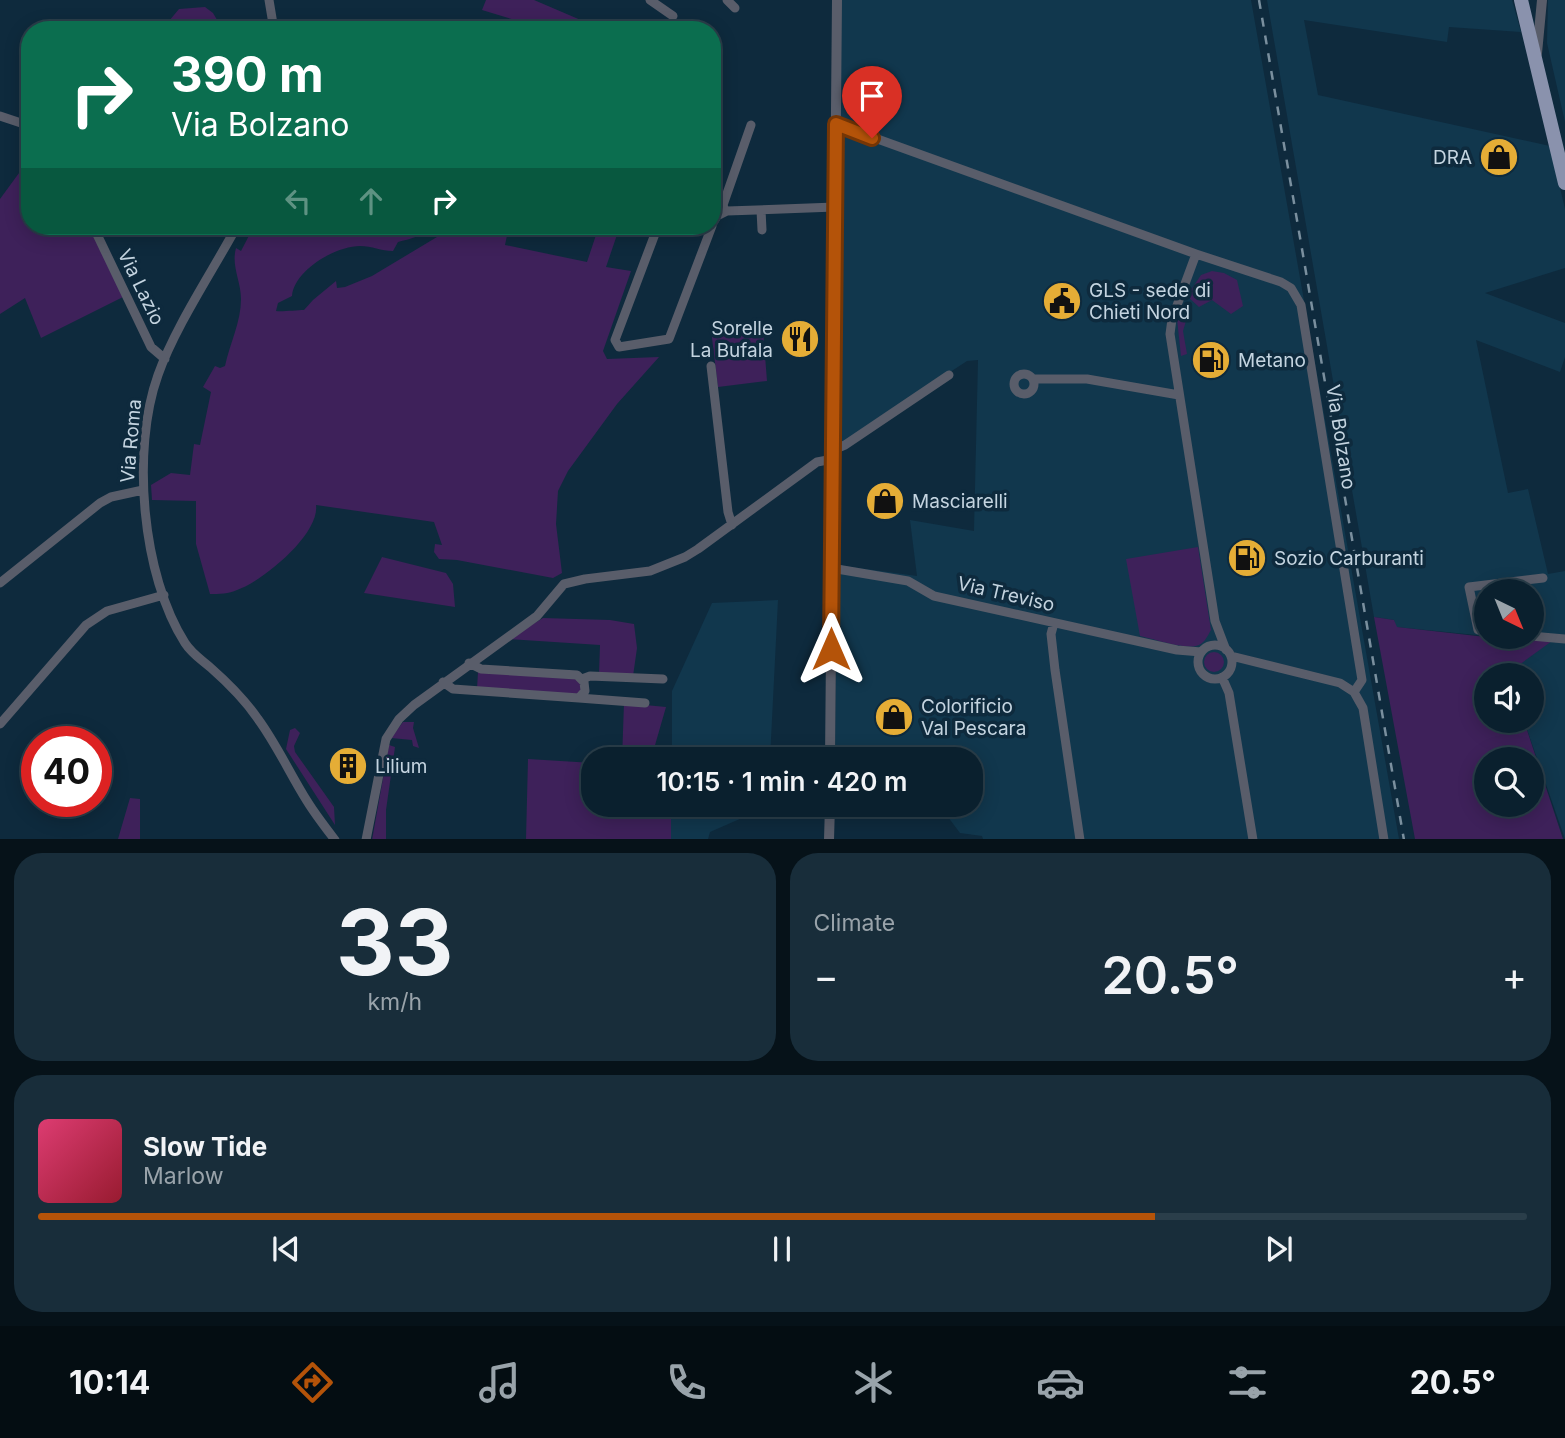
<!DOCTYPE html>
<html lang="en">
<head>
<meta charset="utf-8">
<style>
  :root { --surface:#0a202e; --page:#182d3a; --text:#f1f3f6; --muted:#99a3aa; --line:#2a3e4a; --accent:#b45309 }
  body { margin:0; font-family:Inter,sans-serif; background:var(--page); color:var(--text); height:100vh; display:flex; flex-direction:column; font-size:26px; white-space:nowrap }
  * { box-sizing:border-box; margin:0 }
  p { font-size:23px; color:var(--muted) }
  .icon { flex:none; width:38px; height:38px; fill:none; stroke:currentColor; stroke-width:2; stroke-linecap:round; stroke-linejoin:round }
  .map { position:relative; height:839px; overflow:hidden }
  .sheet { display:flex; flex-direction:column; gap:14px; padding:14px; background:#061219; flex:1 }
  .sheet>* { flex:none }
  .guide { position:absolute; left:21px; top:21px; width:700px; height:214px; border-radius:28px; box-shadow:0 4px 18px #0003,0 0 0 2px var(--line); background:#0b6e4f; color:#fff; overflow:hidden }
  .needle { width:46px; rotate:137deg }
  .buttons { position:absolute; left:1474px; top:579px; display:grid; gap:14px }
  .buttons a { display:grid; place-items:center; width:70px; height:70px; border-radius:50%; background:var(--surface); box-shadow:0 4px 18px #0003,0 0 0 2px var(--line); font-size:35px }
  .speed { position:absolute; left:21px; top:726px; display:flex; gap:14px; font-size:35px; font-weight:700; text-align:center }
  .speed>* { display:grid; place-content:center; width:91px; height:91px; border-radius:50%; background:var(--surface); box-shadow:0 4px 18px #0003,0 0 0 2px var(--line); line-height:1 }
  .speed .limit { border:10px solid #d22; background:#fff; color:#111 }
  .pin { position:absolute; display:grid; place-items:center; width:60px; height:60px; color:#fff; margin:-72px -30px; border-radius:50% 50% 50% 0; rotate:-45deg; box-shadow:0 0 7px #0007 }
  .pin .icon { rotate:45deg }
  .me { position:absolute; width:77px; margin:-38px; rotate:0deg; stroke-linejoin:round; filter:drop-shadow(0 0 5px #0008) }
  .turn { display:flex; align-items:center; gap:24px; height:147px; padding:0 35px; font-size:32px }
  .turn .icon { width:91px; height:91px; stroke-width:2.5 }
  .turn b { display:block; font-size:49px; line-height:60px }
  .lanes { display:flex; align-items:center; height:66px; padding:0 35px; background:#0003; justify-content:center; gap:35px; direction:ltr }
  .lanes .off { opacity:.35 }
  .big { font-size:52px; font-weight:600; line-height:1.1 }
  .sheet .widget { flex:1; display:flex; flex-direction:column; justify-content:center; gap:10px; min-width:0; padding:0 24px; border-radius:28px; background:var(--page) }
  .sheet .dial { align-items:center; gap:0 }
  .dial b { font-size:91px; line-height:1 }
  .song { display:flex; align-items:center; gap:21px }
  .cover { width:84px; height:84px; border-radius:10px; background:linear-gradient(135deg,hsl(340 70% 55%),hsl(350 70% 35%)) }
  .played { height:7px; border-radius:4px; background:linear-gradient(90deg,var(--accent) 75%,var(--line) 75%) }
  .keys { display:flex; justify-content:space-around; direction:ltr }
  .heat { display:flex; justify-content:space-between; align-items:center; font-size:38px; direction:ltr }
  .sheet .tiles { flex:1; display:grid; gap:14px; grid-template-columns:1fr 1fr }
  .widget:last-child { grid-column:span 2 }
  .trip { position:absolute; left:581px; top:747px; width:402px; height:70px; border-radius:28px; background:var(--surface); box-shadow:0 4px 18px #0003,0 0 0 2px var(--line); font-weight:600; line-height:70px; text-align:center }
  .tabs { display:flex; height:112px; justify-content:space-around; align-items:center; background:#040d12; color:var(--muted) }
  .tabs .icon { width:49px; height:49px }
  .tabs .active { color:var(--accent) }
  .tabs b { font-size:32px; color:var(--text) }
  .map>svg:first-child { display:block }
</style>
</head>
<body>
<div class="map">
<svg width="1565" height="840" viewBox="0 0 1565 840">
  <rect width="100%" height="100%" fill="#0e2a3d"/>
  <path fill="#11374d" d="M841,0h410l148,839h-416l-1,-3 -22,-3 -21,-28h32v-45h-136l2,-195 80,11 -7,-56 64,11 4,-171 -11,1 -127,83 -1,-238z
    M1267,0h245l9,32 -72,-5 -2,15 -143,-22 14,75 232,51 15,63v59l-80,25 80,30v34l-5,15 -84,-32 32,153 20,-4 20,85 17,-3v268l-41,-118h7v-45l-22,-1 -1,-2 43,-32 -54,-4h34v-45h-45v44l-90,-9 -2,-7 -20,-3z
    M1548,0h17v122l-18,-79z
    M778,600l-8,159h-98v-68l40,-88z
    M671,805h72l-1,13 -32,14 -2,7h-37z"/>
  <path fill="#3e215a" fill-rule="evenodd" d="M486,0h48l70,30h-56l-66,-20z
    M205,7l8,6 10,17h-49l-5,-9 10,-12z
    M30,158v68h60l33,71 -82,41 -16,-40 -25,16v-115z
    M254,226h178c-9,10 -22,13 -34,16l-5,9c-12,0 -21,-5 -33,-5 -24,0 -66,24 -68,50l-14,7 -2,8c5,1 21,-1 28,-1l9,-10 23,-19 1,7 8,-1 27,-11 65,-39 -1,-11h73l-4,19 82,17 12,-36h21l-14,41 25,4 -28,80 4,8 52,-2 -42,47 -49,67 -10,20 -2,33 6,49 -9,5 -96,-18 -18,-1 -5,-7 1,-8 7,1 -8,-23 -118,-17c4,29 -53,76 -79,85 -8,4 -18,4 -27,4l-14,-50v-43l-44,-1 -1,-15 20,-12 19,2 4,-31 6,1 11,-53 -8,-5 12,-21 5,2 5,-2c5,-23 16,-44 16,-67 0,-18 -10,-33 -5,-51l5,3z
    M1212,271l12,2 13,7 6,26 -12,8 -19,-14 -13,7 -12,-11 14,-21z
    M1180,313l6,8 -3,10 4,23 -6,2 -4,-37z
    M711,330h52l4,51 -49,6z
    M1198,547l13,83c-4,7 -7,14 -15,16 -13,3 -42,-7 -56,-10l-14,-77z
    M382,557l64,16 7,11 2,23 -91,-14z
    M1374,617l20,3 3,7 89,10 66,4 -44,32 1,2 -23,1v45h38l39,118h-148zM1486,760h45v45h-45z
    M543,618l67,2 24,4 3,24 -4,28 -34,-2 1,-29 -92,-6z
    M1204 662a10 10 0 1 1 20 0a10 10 0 1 1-20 0Z
    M478,672l95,6 7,3 1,9 -4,4 -100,-5z
    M624,703l42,4 -15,52 -29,1z
    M403,722h11l-1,6 6,20 -6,-2 -1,-6 -21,-2z
    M295,728l5,5 -6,13 1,6 39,55 1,18 -49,-76 4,-19z
    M389,745l6,2 -9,63v29l-14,1z
    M528,759l65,4v42h78v34h-145z
    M130,798l10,1v40h-22z"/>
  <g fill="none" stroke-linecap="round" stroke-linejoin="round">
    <path stroke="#595d6a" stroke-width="9" d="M269,0l5,30
      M650,0l23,16
      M727,0l8,8
      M0,116l30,10
      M836,124l360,130 85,28 10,6 10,17 60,369 1,6 -8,12
      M761,210l1,20
      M725,211l-2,-6 28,-80
      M712,224l5,-8 10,-5 108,-4
      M93,226l58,121 14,12
      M237,226c-25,46 -62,101 -79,149 -27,75 -16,201 27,268 7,11 17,17 26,25 17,15 34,32 47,51 19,26 32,55 49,82 8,13 18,26 28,39
      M658,226l-43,114 4,7 50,-8 43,-113
      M1196,254l-24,65 -2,15 45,287 11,29
      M711,366l17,146 4,13
      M1014 384a10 10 0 1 1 20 0a10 10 0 1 1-20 0Z
      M1033,379h54l92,16
      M833,450l12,-5 104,-70
      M831,568l77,13 26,15 243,54 24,2
      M0,583l100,-80 11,-6 32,-7
      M1054,623l-3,11 4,36 25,170
      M1486,632l-8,-2 -9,-43 74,-9
      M1531,636l34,3
      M1198 662a17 17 0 1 1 34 0a17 17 0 1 1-34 0Z
      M1231,656l109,27 14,9 9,16 21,132
      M1222,677l7,16 24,147
      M582,679l8,-3 73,3
      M443,682l10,7 126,9 6,-7 -1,-9 -7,-7 -96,-6 -12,-6
      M579,698l66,5
      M0,724l86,-99 21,-14 57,-16
      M366,840l20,-101 13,-20 15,-14 123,-89 27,-32 21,-5 65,-8 35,-14 13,-8 119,-87 16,-3"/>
    <path stroke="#595d6a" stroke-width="10" d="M1537,53l5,-53
      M830,760l7,-760
      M829,840l1,-35"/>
    <path stroke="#8a92ad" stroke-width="14" d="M1521,0l44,183"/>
    <path stroke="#7a8f9e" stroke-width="2.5" stroke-dasharray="9 9" stroke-linecap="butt" d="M1259,0l145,840"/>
  </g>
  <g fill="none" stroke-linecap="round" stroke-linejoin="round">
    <g stroke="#753606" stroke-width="18">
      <path id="route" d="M831,649l5,-525 36,14"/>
    </g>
    <use href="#route" stroke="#b45309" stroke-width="12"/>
  </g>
  <defs>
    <g id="shop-disc" transform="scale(2.0125)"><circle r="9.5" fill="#e5ad36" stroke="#0e2a3d"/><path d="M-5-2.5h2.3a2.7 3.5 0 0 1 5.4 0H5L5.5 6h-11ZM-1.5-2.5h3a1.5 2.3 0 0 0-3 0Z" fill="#111"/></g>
    <g id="civic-disc" transform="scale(2.0125)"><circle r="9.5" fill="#e5ad36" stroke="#0e2a3d"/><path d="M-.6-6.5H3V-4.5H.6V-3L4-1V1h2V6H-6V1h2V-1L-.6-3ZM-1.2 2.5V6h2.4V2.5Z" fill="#111"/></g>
    <g id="restaurant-disc" transform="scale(2.0125)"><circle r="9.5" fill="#e5ad36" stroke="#0e2a3d"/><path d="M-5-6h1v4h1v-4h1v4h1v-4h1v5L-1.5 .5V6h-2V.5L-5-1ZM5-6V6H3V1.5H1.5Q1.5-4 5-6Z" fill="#111"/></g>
    <g id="fuel-disc" transform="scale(2.0125)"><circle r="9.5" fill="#e5ad36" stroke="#0e2a3d"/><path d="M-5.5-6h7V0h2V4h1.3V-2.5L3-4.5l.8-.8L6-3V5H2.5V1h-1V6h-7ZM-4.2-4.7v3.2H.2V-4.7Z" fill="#111"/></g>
    <g id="building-disc" transform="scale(2.0125)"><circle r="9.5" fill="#e5ad36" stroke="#0e2a3d"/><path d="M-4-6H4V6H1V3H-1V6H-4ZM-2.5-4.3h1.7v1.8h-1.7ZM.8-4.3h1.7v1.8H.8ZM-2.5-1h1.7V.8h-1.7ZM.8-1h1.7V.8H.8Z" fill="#111"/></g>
  </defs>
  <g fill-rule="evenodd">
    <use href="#shop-disc" x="1499" y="157"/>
    <use href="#civic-disc" x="1062" y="301"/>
    <use href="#restaurant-disc" x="800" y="339"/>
    <use href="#fuel-disc" x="1211" y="360"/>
    <use href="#shop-disc" x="885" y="501"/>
    <use href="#fuel-disc" x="1247" y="558"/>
    <use href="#shop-disc" x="894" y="717"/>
    <use href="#building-disc" x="348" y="766"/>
  </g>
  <g text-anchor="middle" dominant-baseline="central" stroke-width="7" stroke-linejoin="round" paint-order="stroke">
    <g font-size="19" fill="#c4d4e0" stroke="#0e2a3d" text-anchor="start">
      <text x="1472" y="157" text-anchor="end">DRA</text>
      <text x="1089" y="290">GLS - sede di<tspan x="1089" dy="22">Chieti Nord</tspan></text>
      <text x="773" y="328" text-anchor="end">Sorelle<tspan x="773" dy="22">La Bufala</tspan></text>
      <text x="1238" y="360">Metano</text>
      <text x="912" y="501">Masciarelli</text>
      <text x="1274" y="558">Sozio Carburanti</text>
      <text x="921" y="706">Colorificio<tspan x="921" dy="22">Val Pescara</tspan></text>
      <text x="375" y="766">Lilium</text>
    </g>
    <g font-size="19" fill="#c4d4e0" stroke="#0e2a3d">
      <text transform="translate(141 287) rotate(64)">Via Lazio</text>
      <text transform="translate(1341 437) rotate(81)">Via Bolzano</text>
      <text transform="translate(131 441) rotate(-85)">Via Roma</text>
      <text transform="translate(1006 594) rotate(13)">Via Treviso</text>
    </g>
  </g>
</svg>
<div class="buttons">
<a><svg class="needle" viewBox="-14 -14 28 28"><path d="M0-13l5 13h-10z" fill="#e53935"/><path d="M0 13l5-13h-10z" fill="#99a3aa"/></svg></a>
<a><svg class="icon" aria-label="sound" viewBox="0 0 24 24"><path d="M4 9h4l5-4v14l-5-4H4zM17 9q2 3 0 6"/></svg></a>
<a><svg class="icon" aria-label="search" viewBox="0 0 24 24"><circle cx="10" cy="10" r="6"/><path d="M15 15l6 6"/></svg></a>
</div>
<div class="speed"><div class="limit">40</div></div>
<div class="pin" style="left:872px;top:138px;background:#d93025"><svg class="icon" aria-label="arrive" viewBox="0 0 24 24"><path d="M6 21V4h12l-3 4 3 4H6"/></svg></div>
<svg class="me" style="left:831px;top:649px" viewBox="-20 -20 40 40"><path d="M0-17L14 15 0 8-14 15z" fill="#b45309" stroke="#fff" stroke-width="4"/></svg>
<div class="trip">10:15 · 1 min · 420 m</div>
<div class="guide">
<div class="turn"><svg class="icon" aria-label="right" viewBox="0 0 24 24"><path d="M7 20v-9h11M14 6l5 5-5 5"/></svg><div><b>390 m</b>Via Bolzano</div></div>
<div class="lanes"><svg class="icon off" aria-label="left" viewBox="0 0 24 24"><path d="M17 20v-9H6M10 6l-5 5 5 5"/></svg><svg class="icon off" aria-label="ahead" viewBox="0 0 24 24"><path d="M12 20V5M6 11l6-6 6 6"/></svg><svg class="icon" aria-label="right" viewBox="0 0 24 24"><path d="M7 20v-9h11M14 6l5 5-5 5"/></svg></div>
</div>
</div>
<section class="sheet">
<div class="tiles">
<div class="widget dial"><b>33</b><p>km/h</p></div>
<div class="widget"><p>Climate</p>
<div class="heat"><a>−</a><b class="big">20.5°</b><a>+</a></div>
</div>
<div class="widget">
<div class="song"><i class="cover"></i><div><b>Slow Tide</b><p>Marlow</p></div></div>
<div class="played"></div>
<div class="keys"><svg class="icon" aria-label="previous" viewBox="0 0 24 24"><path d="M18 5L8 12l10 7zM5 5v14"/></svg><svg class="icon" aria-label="pause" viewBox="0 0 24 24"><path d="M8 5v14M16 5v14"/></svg><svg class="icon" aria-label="next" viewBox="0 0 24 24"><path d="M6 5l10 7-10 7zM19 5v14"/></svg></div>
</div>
</div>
</section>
<nav class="tabs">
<b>10:14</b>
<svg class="icon active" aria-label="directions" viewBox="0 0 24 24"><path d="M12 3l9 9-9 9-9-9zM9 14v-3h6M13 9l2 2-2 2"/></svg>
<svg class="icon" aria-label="music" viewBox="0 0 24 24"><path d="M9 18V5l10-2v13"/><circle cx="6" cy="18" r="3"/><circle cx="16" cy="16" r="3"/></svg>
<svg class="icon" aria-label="phone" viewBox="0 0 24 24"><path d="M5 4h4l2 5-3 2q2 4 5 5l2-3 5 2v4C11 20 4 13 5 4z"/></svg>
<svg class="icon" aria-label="climate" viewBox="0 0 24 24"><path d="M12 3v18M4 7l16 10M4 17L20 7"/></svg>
<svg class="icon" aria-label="car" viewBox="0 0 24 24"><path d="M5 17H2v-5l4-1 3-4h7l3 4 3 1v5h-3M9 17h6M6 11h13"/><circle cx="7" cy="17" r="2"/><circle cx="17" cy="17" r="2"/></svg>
<svg class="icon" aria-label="filters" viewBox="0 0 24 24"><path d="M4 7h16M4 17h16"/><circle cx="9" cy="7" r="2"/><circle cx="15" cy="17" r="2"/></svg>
<b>20.5°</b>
</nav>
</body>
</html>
